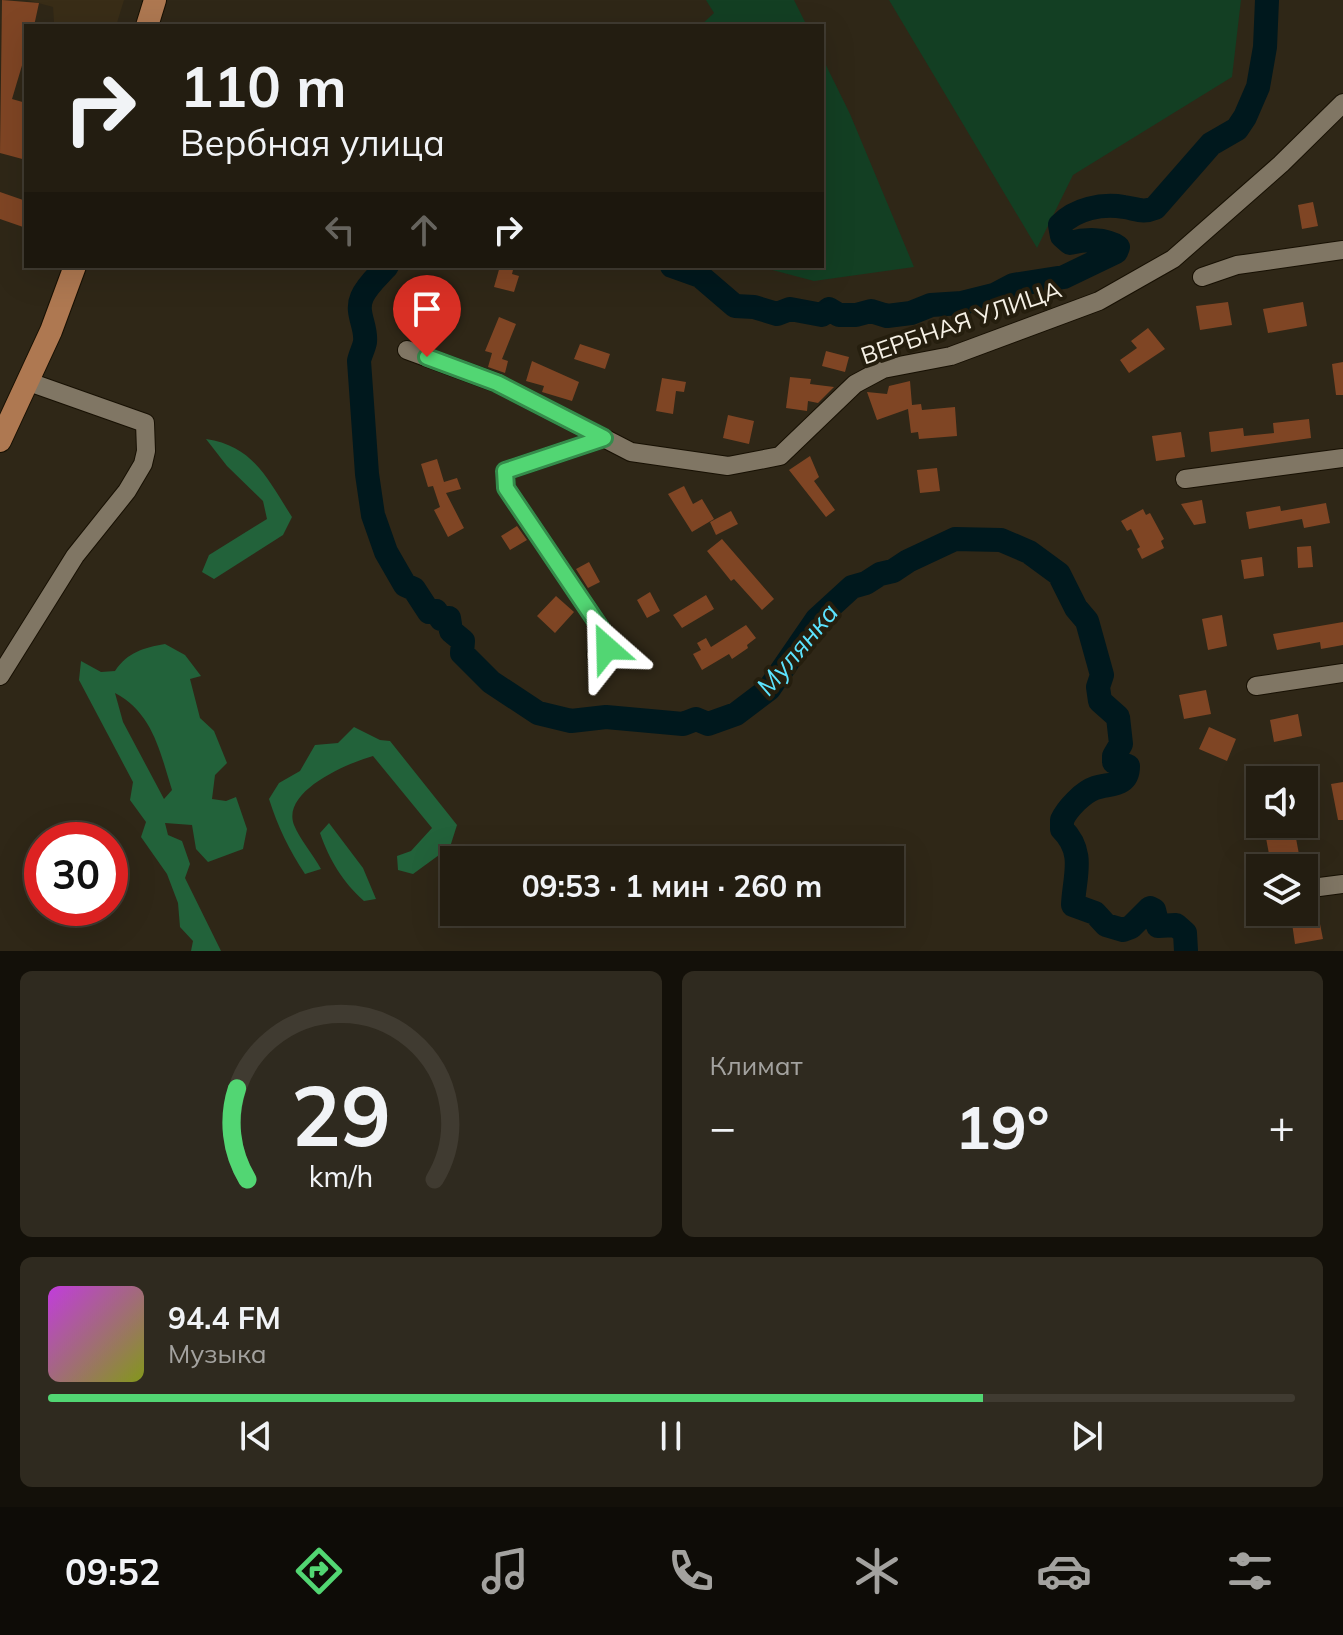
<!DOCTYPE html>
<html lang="ru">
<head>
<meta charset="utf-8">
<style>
  :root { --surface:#231d11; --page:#2f2a1f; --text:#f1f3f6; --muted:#a3a29f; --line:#403b31; --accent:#52d673 }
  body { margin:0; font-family:Mulish,sans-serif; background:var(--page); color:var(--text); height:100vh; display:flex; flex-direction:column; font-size:30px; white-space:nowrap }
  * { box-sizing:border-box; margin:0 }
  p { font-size:26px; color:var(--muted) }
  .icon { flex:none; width:44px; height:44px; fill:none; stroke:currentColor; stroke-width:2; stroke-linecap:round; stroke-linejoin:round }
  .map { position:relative; height:951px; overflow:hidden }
  .details { display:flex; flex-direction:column; gap:20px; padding:20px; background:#131009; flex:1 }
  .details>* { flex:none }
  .hud { position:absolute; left:24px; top:24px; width:800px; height:244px; border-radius:0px; box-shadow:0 8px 32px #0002,0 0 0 2px var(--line); background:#231d11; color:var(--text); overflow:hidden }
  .fabs { position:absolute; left:1246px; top:766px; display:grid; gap:16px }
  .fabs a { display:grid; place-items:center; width:72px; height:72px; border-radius:0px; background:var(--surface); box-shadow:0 8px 32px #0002,0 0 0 2px var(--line); font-size:40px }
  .speed { position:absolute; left:24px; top:822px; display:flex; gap:16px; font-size:40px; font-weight:700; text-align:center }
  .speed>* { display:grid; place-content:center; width:104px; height:104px; border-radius:50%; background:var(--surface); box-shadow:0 8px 32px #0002,0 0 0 2px var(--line); line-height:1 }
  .speed .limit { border:12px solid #d22; background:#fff; color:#111 }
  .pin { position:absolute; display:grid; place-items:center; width:68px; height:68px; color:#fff; margin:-82px -34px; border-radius:50% 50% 50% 0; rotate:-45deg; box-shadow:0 0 8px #0007 }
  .pin .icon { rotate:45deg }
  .me { position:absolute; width:88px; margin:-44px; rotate:335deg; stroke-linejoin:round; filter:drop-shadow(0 0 6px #0008) }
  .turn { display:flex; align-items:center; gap:28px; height:168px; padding:0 24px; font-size:36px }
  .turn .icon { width:104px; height:104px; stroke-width:2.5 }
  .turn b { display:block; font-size:56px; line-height:68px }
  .lanes { display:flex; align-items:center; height:76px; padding:0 24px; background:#0003; justify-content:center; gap:40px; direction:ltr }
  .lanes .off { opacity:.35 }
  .big { font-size:60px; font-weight:700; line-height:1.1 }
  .details .widget { flex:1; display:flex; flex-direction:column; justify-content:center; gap:12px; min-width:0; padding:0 28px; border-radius:12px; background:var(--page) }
  .details .dial { align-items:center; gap:0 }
  .dial svg { height:208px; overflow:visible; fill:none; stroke:var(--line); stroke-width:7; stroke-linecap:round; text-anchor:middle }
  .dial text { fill:var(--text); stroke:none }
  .song { display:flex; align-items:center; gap:24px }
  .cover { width:96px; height:96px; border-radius:12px; background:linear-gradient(135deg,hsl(290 70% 55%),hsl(70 70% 35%)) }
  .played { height:8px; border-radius:4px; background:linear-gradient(90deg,var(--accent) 75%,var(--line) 75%) }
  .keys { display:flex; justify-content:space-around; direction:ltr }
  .heat { display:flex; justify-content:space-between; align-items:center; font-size:44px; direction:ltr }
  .details .tiles { flex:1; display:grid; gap:20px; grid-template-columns:1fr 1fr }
  .widget:last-child { grid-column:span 2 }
  .trip { position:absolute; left:440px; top:846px; width:464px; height:80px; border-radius:0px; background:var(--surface); box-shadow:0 8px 32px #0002,0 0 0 2px var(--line); font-weight:700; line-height:80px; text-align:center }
  .tabs { display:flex; height:128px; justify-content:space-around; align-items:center; background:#0e0c07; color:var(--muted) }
  .tabs .icon { width:56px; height:56px }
  .tabs .selected { color:var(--accent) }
  .tabs b { font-size:36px; color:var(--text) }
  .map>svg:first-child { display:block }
</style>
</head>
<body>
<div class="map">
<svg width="1343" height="951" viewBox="0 0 1343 951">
  <rect width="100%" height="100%" fill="#2f2717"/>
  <path fill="#392d17" d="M27,0h97l-8,26h-51l-11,-4 -1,-15z"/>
  <path fill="#133f23" d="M706,0h88l13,26h-107l14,-13z
    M889,0h352l-9,77 -159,98 -36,73z
    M822,57l28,57 64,153 -100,14 -57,-15h65z"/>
  <path fill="#22623a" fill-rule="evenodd" d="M206,439c48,7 62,41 86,78l-9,18 -69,44 -12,-7 7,-17 58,-36 -4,-18 -36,-35z
    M165,644l20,11 16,21 -11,3 10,39 14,13 13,32 -12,12 -3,24 14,2 10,-4 11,32 -4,20 -35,13 -12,-13 -4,-24 -27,-2 3,12 14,6 8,23 -5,14 36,73h-30l2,-10 -13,-14 -2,-24 -11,-29 -26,-37 5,-15 -16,-22 3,-18 -54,-102 2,-19 20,11 14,-1c13,-19 28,-23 50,-27zM115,693c38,20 45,59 57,97l-8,9 -41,-77z
    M354,727l26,13 10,1 67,84 -7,22 -37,27 -15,-4 -1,-14 14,-5 21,-23 -59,-72c-25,7 -92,35 -79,69 6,15 19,29 27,44l-16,5c-16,-24 -27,-47 -36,-75l10,-16 21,-12 15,-26 23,-2z
    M329,823l34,45 13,31 -12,2c-22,-20 -34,-40 -44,-68z"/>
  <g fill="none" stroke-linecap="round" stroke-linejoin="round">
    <path stroke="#00181d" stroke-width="24" d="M387,266c-8,9 -20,19 -25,31 -7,16 5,29 3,45 -1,6 -5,13 -6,19l8,113 6,41 13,37 19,33 9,4 15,23 7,-1 5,8 8,-1 2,13 12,10 -1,12 29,29 47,31 33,8 35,-4 77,7 13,-5 12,5 28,-10 33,-25 48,-70 35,-32 14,-4 14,-9 13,-3 15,-10 47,-22 46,1 28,12 30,22 17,34 11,13 15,54 -4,12 2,14 18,16 3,27 -7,12v6l14,4c0,21 -18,17 -33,22 -12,4 -28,21 -33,32v9c24,24 12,48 11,76l22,8 11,12 17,5 8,-3 19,-19 4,2 4,16 18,-1 9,8 1,18
      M672,266l28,10 35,30 19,1 23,7 13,-5 32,6 7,-6 10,6h17l15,-4 16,5 24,-3 20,-8 31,-2 32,-8 19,-10 51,-8 52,-25 2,-5c-13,-9 -33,-8 -48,-4l-8,-7 -2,-11c15,-16 42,-22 64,-18 13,2 19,6 31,1l56,-64 26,-15 8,-12 13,-30 7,-40 2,-47"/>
  </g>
  <path fill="#7f4524" d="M2,0l37,3 -5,23h-8v26l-14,47 14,4v57l-26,-7z
    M0,192l26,9v27l-26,-9z
    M1313,202l5,24 -16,3 -4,-24z
    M500,266h14l-2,8 7,2 -5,16 -20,-5z
    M1228,302l4,23 -32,5 -4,-24z
    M1303,302l4,24 -39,7 -5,-24z
    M499,317l17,7 -14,35 6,2 -3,12 -17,-6 4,-14 -7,-2z
    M1148,328l17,21 -36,24 -9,-13 17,-12 -6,-7z
    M580,344l30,10 -5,15 -31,-10z
    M826,351l23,6 -4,15 -23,-6z
    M532,361l47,21 -7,19 -30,-9 2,-6 -18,-5z
    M1343,362v33h-7l-4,-31z
    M790,377l21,2 -1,5 24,3 -16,16 -10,-2 -1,10 -21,-3z
    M662,378l24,4 -2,10 -8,-1 -3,23 -17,-3z
    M910,381l2,24 9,-1 1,6 33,-3 2,29 -38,3 -1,-7 -7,1 -3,-24 -31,11 -10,-28 20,2 2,-8z
    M728,415l26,6 -5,23 -26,-6z
    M1309,419l2,19 -100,14 -2,-20 34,-4 1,8 30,-3 -1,-10z
    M1181,432l4,25 -29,4 -4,-25z
    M810,456l9,21 -5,4 21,29 -9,7 -37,-47z
    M437,459l7,23 13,-4 4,11 -15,4 18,35 -16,9 -14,-27 6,-3 -7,-21 -5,1 -7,-23z
    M937,468l3,23 -20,2 -3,-23z
    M684,486l9,18 9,-5 12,20 -22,13 -24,-38z
    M1202,500l4,23 -12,2 -13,-21z
    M1326,503l4,20 -26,5 -2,-9 -53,10 -3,-17 34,-6 1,5z
    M1143,509l3,6 4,-2 14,26 -3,2 3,7 -22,11 -5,-10 3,-2 -9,-18 -4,2 -6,-10z
    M731,511l7,13 -22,11 -6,-13z
    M517,526l10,14 -17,10 -9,-14z
    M722,539l52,60 -12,11 -28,-31 -3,2 -24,-30z
    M1311,546l2,21 -15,1 -1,-21z
    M1262,557l2,19 -20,3 -3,-19z
    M589,562l11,20 -12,6 -12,-19z
    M650,592l10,19 -13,7 -10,-18z
    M706,595l8,14 -32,19 -9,-13z
    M556,596l18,16 -19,21 -18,-17z
    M1222,615l5,31 -19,4 -6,-31z
    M1343,622v23l-22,4 -1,-7 -43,8 -4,-16z
    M746,625l10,13 -9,7 1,3 -16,11 -3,-5 -27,16 -9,-16 8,-4 -4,-7 9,-5 5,9z
    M1206,690l5,24 -27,5 -5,-24z
    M1298,714l4,22 -28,6 -4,-22z
    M1209,727l27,12 -9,22 -28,-12z
    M1263,765l1,7 31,-6 3,14h-38v21l-7,1 -4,-35z
    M1343,782v38h-5l-7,-36z
    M1295,833l6,32 -41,3v13l-9,1 -1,-25 19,-3 -3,-16z
    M1319,919l4,20 -28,5 -3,-21z"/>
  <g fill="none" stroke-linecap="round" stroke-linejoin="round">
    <g stroke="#171003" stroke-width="20">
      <path id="minor" d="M1202,277l35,-12 106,-15
        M407,350l90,33 134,69 97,14 52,-10 75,-72 28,-15 68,-13 148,-55 74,-42 108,-95 62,-61
        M1185,479l158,-21
        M596,655l13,-9 -1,-7 -102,-151 -1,-17 99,-33
        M0,676l75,-120 52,-65 16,-27 3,-13 -1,-28 -116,-41
        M1256,686l87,-13
        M1304,889l39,-5
        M1255,896h5"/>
    </g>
    <g stroke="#171003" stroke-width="24">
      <path id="major" d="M147,26l8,-26
        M0,441l51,-110 24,-65"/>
    </g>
    <use href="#minor" stroke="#807664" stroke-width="18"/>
    <use href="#major" stroke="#ae7851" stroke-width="22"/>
  </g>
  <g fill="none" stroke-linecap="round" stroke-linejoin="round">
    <g stroke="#358b4b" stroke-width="20">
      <path id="route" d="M427,357l70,26 107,55 -99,33 1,17 102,151 -1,9"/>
    </g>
    <use href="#route" stroke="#52d673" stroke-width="14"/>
  </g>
  <g text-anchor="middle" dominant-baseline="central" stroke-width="8" stroke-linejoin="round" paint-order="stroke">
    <g font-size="24" fill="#f6f1e6" stroke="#251e0e">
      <text transform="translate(961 322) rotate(-19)">ВЕРБНАЯ УЛИЦА</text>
    </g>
    <g font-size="26" font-style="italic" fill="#5ce3fe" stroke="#251e0e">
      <text transform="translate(797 649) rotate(-50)">Мулянка</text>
    </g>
  </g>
</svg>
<div class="fabs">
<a><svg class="icon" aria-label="sound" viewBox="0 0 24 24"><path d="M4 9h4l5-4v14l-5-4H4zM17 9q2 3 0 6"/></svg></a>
<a><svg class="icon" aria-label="layers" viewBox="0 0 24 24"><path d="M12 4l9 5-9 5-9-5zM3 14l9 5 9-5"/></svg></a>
</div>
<div class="speed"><div class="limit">30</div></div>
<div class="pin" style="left:427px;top:357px;background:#d93025"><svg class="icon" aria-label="arrive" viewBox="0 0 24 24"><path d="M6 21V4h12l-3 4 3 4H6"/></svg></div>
<svg class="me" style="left:607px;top:648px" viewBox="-20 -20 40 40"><path d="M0-17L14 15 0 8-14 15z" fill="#52d673" stroke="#fff" stroke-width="4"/></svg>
<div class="trip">09:53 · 1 мин · 260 m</div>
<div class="hud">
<div class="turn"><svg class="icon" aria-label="right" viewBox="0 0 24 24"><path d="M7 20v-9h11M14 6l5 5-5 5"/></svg><div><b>110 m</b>Вербная улица</div></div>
<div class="lanes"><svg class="icon off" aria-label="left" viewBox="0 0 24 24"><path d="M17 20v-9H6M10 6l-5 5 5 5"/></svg><svg class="icon off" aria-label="ahead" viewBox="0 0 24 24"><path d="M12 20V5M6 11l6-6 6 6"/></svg><svg class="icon" aria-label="right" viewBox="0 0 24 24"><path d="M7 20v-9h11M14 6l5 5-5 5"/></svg></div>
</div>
</div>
<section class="details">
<div class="tiles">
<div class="widget dial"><svg viewBox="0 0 100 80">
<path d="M14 69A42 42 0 1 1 86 69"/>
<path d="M14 69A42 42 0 0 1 10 34" stroke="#52d673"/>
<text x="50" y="56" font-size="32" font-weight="700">29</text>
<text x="50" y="72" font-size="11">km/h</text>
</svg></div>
<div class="widget"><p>Климат</p>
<div class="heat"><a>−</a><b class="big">19°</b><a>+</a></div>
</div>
<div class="widget">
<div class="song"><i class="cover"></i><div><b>94.4 FM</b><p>Музыка</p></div></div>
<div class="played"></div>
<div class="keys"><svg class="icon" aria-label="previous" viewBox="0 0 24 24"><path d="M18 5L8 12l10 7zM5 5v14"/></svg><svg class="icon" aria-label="pause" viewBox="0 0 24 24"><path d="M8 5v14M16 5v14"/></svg><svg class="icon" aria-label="next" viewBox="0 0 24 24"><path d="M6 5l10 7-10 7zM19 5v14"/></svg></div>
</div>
</div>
</section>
<nav class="tabs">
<b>09:52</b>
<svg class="icon selected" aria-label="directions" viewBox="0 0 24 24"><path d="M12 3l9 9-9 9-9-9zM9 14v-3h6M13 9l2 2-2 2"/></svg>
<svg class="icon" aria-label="music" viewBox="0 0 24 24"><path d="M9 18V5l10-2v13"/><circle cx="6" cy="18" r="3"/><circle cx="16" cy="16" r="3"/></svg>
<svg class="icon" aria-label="phone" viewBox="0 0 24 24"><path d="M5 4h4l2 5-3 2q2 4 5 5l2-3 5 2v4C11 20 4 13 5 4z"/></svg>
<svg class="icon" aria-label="climate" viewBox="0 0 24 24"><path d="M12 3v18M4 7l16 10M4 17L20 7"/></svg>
<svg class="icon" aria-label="car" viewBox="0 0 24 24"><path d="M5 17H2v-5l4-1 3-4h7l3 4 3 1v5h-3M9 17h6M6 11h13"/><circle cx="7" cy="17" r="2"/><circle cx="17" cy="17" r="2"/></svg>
<svg class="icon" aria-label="filters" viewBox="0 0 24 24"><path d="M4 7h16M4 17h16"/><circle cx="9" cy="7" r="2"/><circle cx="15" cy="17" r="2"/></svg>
</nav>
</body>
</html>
